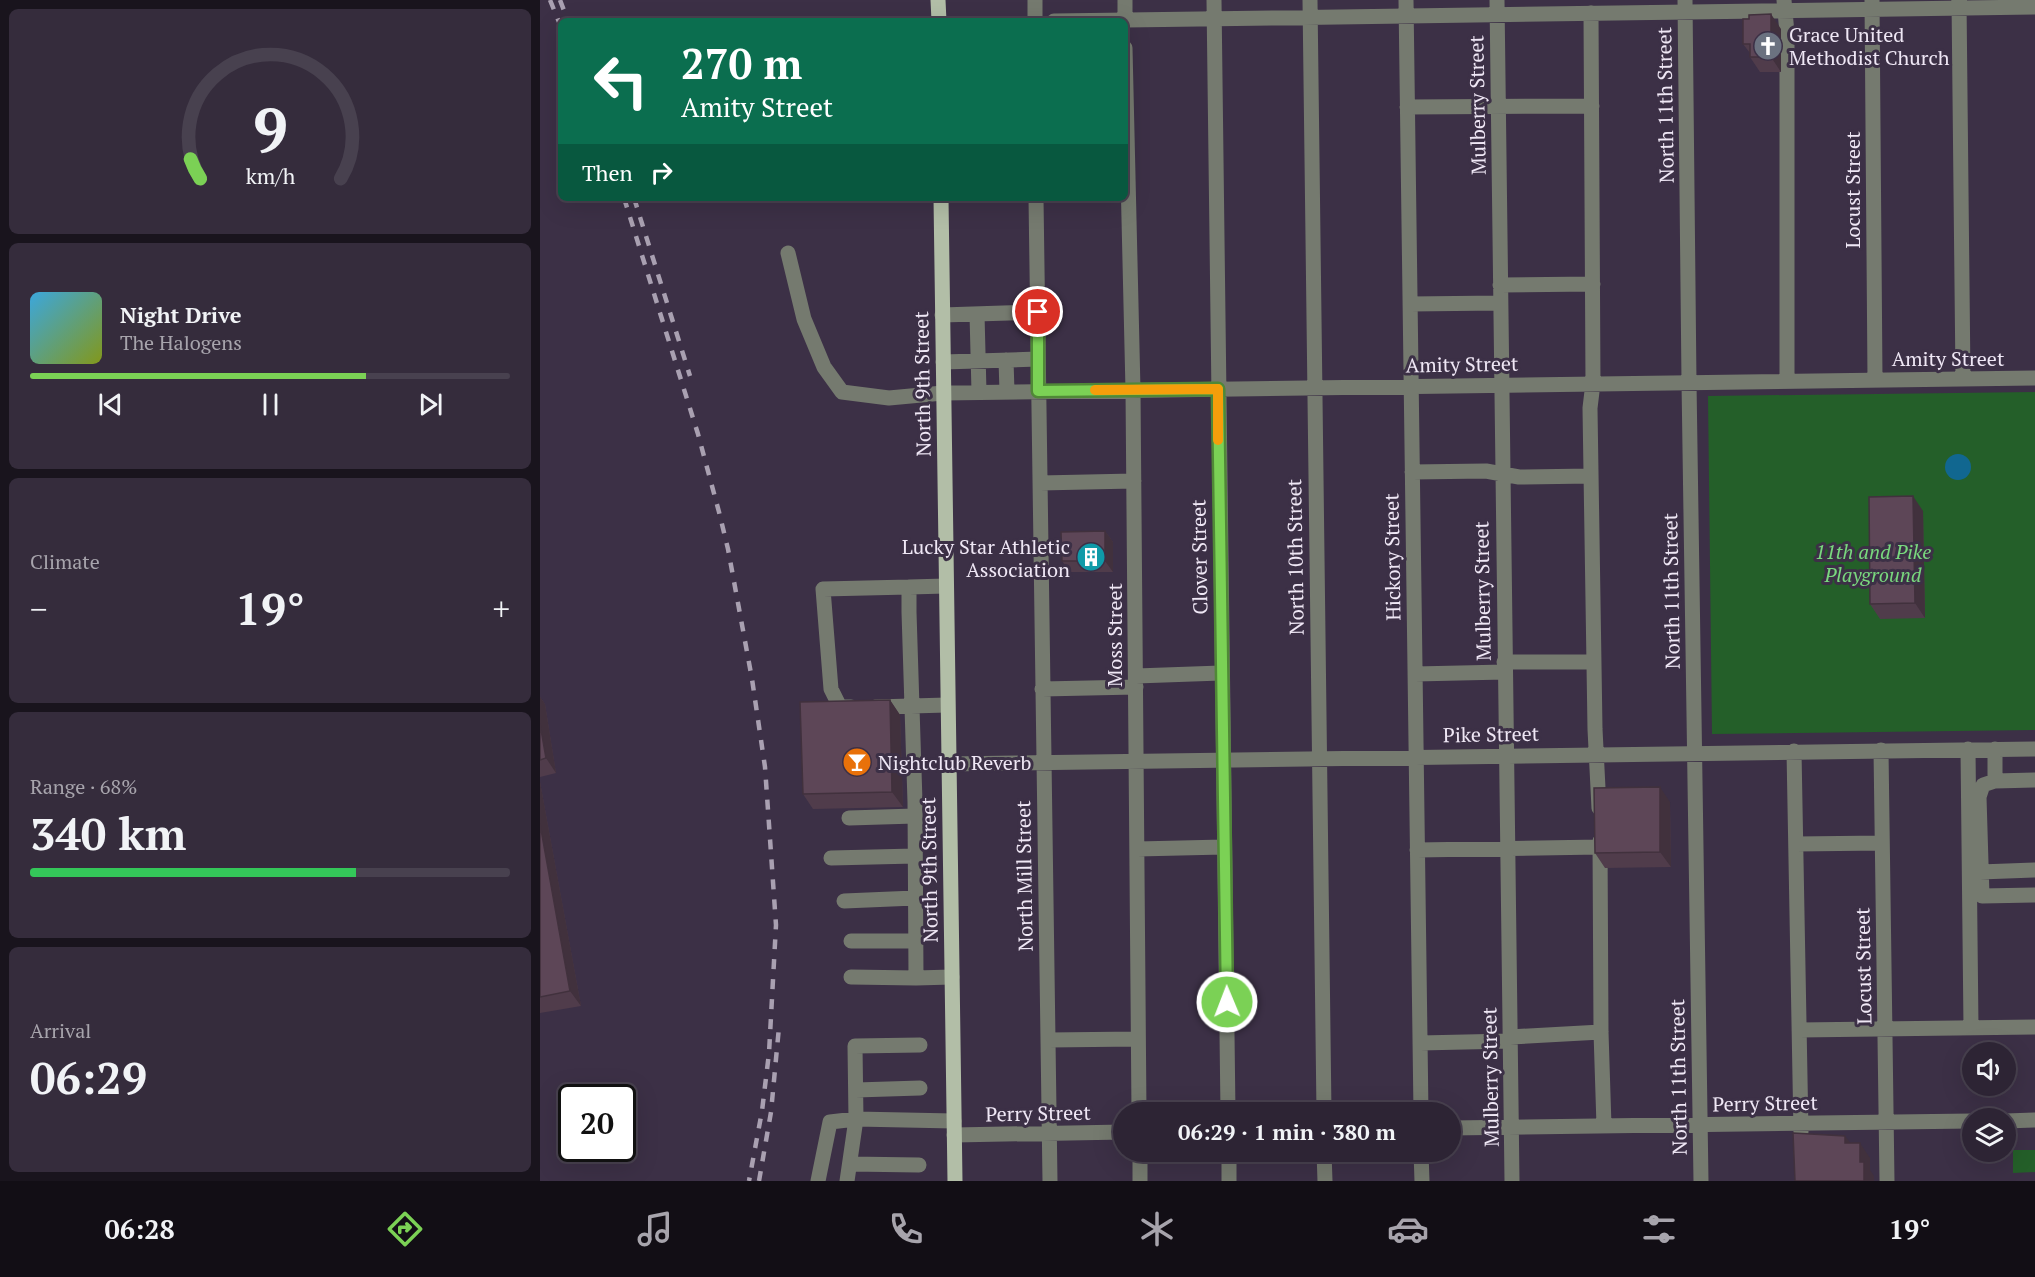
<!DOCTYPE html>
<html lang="en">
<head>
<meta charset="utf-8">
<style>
  :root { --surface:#2d2434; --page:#352c3c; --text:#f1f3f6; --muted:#a7a4ac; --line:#48414f; --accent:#7bd155 }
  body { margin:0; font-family:"PT Serif",serif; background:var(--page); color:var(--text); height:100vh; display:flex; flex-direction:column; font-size:22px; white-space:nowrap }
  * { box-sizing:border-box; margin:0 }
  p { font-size:20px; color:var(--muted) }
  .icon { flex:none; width:33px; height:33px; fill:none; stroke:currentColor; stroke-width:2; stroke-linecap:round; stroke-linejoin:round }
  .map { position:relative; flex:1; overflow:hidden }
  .details { display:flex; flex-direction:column; gap:9px; padding:9px; background:#19141d; width:540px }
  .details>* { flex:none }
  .guide { position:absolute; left:18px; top:18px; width:570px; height:183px; border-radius:9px; box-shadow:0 6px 24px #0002,0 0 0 2px var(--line); background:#0b6e4f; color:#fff; overflow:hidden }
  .buttons { position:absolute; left:1422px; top:1042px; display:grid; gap:12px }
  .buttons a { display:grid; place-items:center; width:54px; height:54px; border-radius:50%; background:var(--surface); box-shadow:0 6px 24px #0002,0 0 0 2px var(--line); font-size:30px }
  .speed { position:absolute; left:18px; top:1084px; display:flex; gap:12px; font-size:30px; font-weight:700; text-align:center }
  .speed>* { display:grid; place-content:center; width:78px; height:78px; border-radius:50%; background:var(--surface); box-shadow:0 6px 24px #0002,0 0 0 2px var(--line); line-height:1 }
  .speed .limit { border:3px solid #111; border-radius:9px; background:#fff; color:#111 }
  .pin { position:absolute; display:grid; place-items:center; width:51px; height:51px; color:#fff; margin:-26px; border:3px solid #fff; border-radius:50%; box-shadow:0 2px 6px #0007 }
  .me { position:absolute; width:66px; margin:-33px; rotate:359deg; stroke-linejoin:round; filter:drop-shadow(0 0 4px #0008) }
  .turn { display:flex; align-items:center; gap:21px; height:126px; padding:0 24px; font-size:27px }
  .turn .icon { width:78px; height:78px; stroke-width:2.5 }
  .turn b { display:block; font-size:42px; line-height:51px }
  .then { display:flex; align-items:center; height:57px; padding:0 24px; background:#0003; gap:12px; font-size:22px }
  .big { font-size:45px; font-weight:700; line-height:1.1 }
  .details .widget { flex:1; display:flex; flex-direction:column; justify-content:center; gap:9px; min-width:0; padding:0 21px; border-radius:9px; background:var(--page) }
  .details .dial { align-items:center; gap:0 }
  .dial svg { height:156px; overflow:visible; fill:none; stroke:var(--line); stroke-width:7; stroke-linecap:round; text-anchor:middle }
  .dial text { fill:var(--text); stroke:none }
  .song { display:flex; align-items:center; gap:18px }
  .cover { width:72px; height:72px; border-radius:9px; background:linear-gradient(135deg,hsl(200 70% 55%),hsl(70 70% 35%)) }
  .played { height:6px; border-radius:3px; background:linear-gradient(90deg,var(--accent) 70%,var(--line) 70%) }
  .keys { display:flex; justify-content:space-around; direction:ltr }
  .heat { display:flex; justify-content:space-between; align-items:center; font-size:33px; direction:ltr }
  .charge { height:9px; border-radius:4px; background:linear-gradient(90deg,#34c759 68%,var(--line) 0) }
  .trip { position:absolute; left:573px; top:1102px; width:348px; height:60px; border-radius:30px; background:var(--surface); box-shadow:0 6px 24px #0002,0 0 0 2px var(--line); font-weight:700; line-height:60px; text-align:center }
  .dock { display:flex; height:96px; justify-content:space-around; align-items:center; background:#120e15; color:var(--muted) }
  .dock .icon { width:42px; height:42px }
  .dock .on { color:var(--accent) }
  .dock b { font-size:27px; color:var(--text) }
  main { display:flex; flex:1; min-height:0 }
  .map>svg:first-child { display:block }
</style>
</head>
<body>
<main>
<section class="details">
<div class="widget dial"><svg viewBox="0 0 100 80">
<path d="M14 69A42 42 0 1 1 86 69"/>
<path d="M14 69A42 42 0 0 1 9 59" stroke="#7bd155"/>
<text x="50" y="56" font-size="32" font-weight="700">9</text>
<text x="50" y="72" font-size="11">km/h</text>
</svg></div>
<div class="widget">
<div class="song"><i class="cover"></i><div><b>Night Drive</b><p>The Halogens</p></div></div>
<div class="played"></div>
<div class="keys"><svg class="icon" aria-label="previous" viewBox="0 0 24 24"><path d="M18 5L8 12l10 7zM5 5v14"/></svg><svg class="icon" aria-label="pause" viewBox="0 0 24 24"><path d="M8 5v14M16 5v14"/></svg><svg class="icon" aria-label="next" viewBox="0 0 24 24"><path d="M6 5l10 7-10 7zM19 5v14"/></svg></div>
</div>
<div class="widget"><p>Climate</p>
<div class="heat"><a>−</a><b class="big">19°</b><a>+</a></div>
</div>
<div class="widget"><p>Range · 68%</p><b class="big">340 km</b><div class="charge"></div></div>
<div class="widget"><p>Arrival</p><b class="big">06:29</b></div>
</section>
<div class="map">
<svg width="1495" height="1181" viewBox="0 0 1495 1181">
  <rect width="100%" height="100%" fill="#3c3046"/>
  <path fill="#245f29" d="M1495,392v338l-323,4 -4,-338z
    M1473,1150h22v22l-22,1z"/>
  <path fill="#116790" d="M1405 467a13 13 0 1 1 26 0a13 13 0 1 1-26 0Z"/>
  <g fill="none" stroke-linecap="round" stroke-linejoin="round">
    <path stroke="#757a6f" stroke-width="15" d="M495,0v21
      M585,0v21
      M674,0l14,1113
      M770,0l14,1113
      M866,0l15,1113
      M957,0l15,1181
      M1145,0l4,382 12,799
      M1244,0l3,33v347
      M1332,0l3,379
      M1419,0l4,379
      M1051,13l2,370 -3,25 5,321 4,79
      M514,21l981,-14
      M585,48l8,342 6,723
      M867,107l185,-1
      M496,198l14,983
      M248,253l16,66 20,48 18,25 47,6 54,-5 1092,-15
      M960,285l93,-1
      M870,304l90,-1
      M437,314l2,78
      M402,315l96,-3
      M466,360l1,32
      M403,362l95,-3
      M872,472l74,-1 33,6 72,-1
      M500,483l94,-2
      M406,586l-37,1v25l6,190 1,176 36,-1
      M964,662h90
      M875,674l90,-2
      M596,676l85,-3
      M502,689l94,-2
      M311,707h-11l-9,-18 -8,-100 86,-2
      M335,707l72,-2
      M1428,749l3,279
      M1455,749v32l40,-1
      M1341,750l6,431
      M1254,751l7,381
      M408,764l1087,-15
      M1455,781l-12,4 -4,12 3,99 53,-1
      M309,818l66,-2
      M1060,841l1,191 3,94
      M1256,844l86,-1
      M597,849l87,-2
      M877,850l183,-3
      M291,858l84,-2
      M1440,872l55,-2
      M304,901l71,-3
      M311,941h64
      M311,977l65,1
      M1259,1030l236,-3
      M970,1037l91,-5
      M508,1040l90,-1
      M880,1043l90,-2
      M380,1045l-65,1 1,73 98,2
      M316,1090l64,-2
      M1466,1121l29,-1
      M910,1128l522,-7
      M414,1135l170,-3
      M600,1152v29
      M689,1152v29
      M784,1152l1,29
      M881,1152l1,29
      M310,1164l69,1
      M278,1181l12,-59 26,-3 -9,62"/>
    <path stroke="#b2bea7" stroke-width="15" d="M398,0l1,21
      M401,198l14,983"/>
    <path stroke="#a9a0b1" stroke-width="4.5" stroke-dasharray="10 10" stroke-linecap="butt" d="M10,0l11,27
      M20,0l8,21
      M84,198l74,236 21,78 9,37 24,130 13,88 11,158 -7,128 -7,58 -13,70
      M94,198l56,178
      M219,1181l12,-69 8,-85"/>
  </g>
  <path fill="#503c4b" d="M1241,29v43h-21l-10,-15v-4l-7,-9z
    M1383,511l2,107 -45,1 -10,-15z
    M565,531l8,11v30h-43l-8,-11z
    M0,697l5,7 11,69 -16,4z
    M350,700l10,15 3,92 -90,2 -10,-15z
    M0,782l41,224 -41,7z
    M1130,802l1,65 -66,1 -10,-15z"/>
  <path fill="#41313d" d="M1231,14l10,15v43l-10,-15z
    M1373,496l10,15 2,107 -10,-15z
    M565,531l8,11v30l-8,-11z
    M0,697l5,7 11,69 -10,-15 -6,-34z
    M350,700l10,15 3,92 -11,-15z
    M0,782l41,224 -11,-15 -30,-167z
    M1120,787l10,15 1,65 -11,-15z
    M1305,1136l11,14 -11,-7z
    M1320,1143l10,15v12l4,6v5h-10l-4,-19z"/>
  <path fill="#5d4657" stroke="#41313d" stroke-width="1.5" d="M1231,14v43h-21v-13h-7v-25h6v-4z
    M1373,496l2,107 -45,1 -1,-107z
    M565,531v30h-43l-1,-29z
    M350,700l2,92 -89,2 -3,-92z
    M0,724l6,34 -6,2z
    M1120,787v65l-65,1 -1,-65z
    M0,824l30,167 -30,6z
    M1253,1133l52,3v7h15v19h4v19h-69z"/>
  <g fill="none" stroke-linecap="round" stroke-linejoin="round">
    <g stroke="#508837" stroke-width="15">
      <path id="route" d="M498,312v79l180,-2 9,613"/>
    </g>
    <use href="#route" stroke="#7bd155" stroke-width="10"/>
    <path stroke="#f59e0b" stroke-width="10" d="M555,390l123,-1v51"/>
  </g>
  <defs>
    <g id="church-disc" transform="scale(1.5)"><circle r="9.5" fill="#6b7280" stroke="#3c3046"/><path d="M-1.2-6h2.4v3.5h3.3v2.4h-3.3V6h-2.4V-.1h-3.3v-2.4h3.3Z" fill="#fff"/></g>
    <g id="building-disc" transform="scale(1.5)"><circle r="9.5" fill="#0f9aa8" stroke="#3c3046"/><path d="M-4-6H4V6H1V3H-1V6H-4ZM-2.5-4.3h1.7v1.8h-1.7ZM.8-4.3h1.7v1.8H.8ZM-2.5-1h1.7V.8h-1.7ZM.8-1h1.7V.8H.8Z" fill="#fff"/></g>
    <g id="bar-disc" transform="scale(1.5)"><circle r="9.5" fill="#e8710a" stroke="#3c3046"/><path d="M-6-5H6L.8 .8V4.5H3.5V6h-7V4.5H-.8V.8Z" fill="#fff"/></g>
  </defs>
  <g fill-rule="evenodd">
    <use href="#church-disc" x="1228" y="46"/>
    <use href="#building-disc" x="551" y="557"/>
    <use href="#bar-disc" x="317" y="762"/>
  </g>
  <g text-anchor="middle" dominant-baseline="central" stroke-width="6" stroke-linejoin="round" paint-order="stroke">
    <g font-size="20" fill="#efe7f5" stroke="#3c3046" text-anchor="start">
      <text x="1249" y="34">Grace United<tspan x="1249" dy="23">Methodist Church</tspan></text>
      <text x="530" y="546" text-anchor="end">Lucky Star Athletic<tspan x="530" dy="23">Association</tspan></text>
      <text x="338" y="762">Nightclub Reverb</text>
    </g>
    <g font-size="20" fill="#efe7f5" stroke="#3c3046">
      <text transform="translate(937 105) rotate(-91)">Mulberry Street</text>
      <text transform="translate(1125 105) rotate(-91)">North 11th Street</text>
      <text transform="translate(1312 190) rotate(-90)">Locust Street</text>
      <text x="1408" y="358">Amity Street</text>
      <text transform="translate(922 364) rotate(-1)">Amity Street</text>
      <text transform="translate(382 384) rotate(-91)">North 9th Street</text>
      <text transform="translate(659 557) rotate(-91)">Clover Street</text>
      <text transform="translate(755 557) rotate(-91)">North 10th Street</text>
      <text transform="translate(852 557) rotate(-91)">Hickory Street</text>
      <text transform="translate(942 591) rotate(-91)">Mulberry Street</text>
      <text transform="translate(1131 591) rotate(-91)">North 11th Street</text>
      <text transform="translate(574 635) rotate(-90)">Moss Street</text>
      <text transform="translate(951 734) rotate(-1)">Pike Street</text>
      <text transform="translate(389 870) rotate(-91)">North 9th Street</text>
      <text transform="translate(484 876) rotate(-91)">North Mill Street</text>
      <text transform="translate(1323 966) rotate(-91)">Locust Street</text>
      <text transform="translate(950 1077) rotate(-91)">Mulberry Street</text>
      <text transform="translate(1138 1077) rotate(-91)">North 11th Street</text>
      <text transform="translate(1225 1103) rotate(-1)">Perry Street</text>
      <text transform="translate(498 1113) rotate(-1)">Perry Street</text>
    </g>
    <g font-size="20" font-style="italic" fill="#79d87e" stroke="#3c3046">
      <text x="1333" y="551">11th and Pike<tspan x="1333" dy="23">Playground</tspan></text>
    </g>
  </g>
</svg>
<div class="buttons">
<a><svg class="icon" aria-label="sound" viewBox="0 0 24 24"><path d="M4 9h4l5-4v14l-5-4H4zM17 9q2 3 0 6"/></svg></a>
<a><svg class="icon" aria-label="layers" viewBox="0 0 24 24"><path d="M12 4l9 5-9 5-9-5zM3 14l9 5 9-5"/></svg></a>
</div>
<div class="speed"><div class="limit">20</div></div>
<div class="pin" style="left:498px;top:312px;background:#d93025"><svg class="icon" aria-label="arrive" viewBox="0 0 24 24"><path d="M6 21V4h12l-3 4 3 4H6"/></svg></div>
<svg class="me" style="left:687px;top:1002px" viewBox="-20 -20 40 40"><circle r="17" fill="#7bd155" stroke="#fff" stroke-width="3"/><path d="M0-11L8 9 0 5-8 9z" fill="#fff"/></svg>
<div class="trip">06:29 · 1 min · 380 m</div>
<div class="guide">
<div class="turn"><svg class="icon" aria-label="left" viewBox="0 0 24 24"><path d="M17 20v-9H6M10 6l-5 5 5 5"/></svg><div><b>270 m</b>Amity Street</div></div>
<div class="then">Then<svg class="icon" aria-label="right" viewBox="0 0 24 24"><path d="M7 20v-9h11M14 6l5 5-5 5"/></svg></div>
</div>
</div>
</main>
<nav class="dock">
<b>06:28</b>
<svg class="icon on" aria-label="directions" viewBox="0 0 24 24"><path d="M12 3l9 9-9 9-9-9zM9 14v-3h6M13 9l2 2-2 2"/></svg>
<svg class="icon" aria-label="music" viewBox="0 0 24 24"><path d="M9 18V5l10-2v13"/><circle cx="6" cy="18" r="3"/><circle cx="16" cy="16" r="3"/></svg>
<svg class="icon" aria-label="phone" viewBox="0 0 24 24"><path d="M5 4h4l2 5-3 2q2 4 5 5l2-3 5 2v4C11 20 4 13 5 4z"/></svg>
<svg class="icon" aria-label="climate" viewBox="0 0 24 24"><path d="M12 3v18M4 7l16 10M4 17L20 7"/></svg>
<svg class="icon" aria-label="car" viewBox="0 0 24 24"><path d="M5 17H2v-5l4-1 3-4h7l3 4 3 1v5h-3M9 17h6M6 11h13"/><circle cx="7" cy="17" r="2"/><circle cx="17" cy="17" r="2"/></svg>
<svg class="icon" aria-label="filters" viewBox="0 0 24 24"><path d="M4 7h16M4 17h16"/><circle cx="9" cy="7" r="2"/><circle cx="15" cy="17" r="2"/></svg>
<b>19°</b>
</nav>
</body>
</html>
